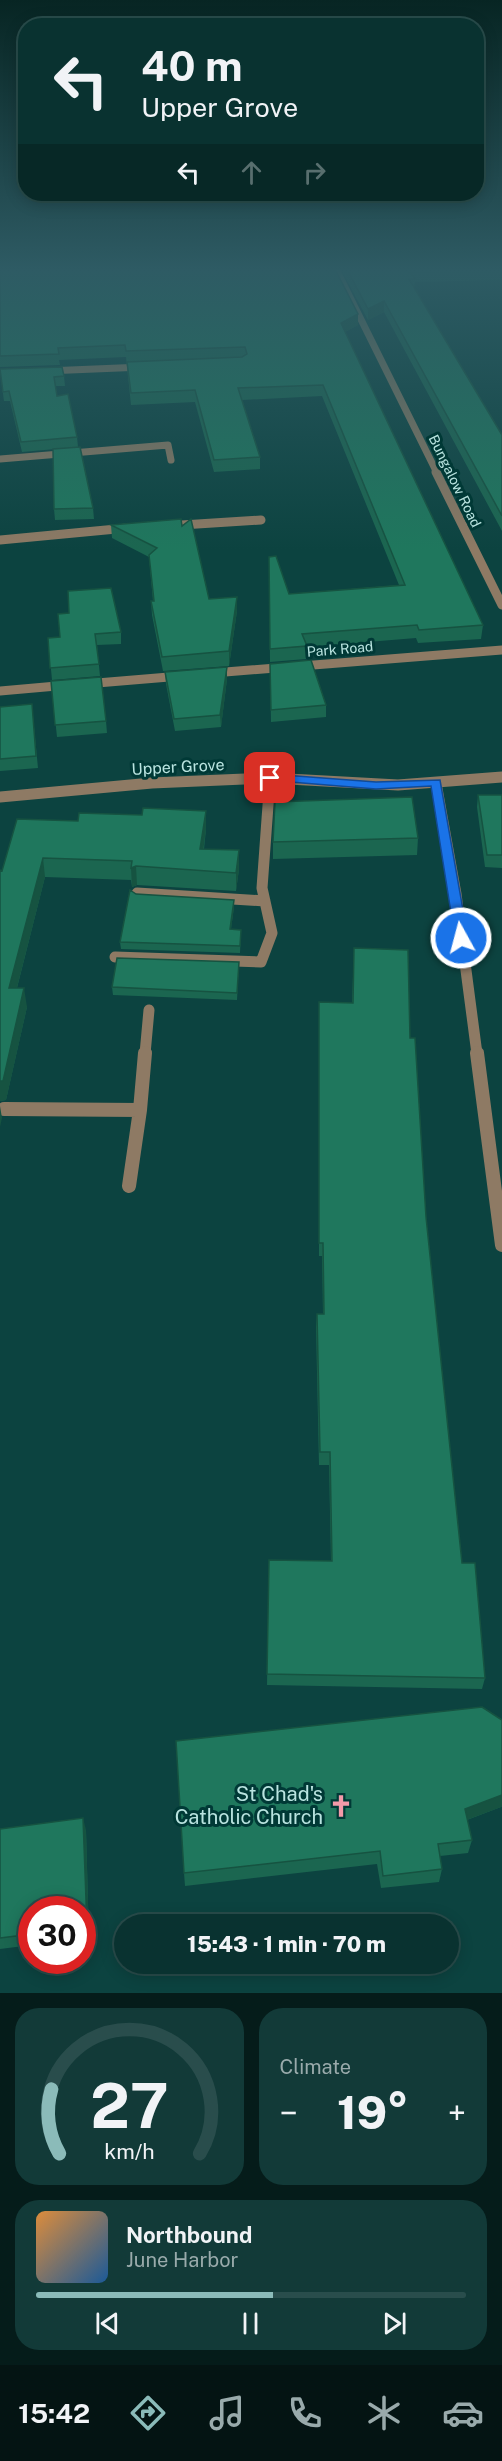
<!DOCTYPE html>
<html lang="en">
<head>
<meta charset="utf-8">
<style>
  :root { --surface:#093230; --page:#123a38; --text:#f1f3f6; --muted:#99aaab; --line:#294d4c; --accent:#8bbbb9 }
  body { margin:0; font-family:"Public Sans",sans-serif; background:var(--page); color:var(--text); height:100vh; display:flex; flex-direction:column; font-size:22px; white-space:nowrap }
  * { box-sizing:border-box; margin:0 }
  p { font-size:20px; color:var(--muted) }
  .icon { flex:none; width:33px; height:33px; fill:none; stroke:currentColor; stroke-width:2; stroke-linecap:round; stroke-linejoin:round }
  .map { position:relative; height:1993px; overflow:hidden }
  .details { display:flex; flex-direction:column; gap:15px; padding:15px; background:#051c1a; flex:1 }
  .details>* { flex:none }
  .banner { position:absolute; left:18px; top:18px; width:466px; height:183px; border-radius:24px; box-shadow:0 3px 15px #0003,0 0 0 2px var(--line); background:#093230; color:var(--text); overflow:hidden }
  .speed { position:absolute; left:18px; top:1896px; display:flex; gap:12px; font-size:30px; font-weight:700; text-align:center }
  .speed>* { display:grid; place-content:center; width:78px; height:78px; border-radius:50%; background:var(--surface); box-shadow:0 3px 15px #0003,0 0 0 2px var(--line); line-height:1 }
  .speed .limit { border:9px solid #d22; background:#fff; color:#111 }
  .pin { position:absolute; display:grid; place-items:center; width:51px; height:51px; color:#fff; margin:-26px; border-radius:12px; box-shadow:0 3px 9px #0006 }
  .me { position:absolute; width:66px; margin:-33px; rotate:353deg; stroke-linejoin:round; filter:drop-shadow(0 0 4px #0008) }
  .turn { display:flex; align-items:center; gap:21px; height:126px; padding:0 24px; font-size:27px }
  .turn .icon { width:78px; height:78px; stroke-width:2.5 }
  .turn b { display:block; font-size:42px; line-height:51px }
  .lanes { display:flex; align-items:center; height:57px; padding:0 24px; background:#0003; justify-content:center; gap:30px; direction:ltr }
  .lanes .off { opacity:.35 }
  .big { font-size:45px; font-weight:800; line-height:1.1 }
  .details .tile { flex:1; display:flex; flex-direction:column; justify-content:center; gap:9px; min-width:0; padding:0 21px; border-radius:24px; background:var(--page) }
  .details .dial { align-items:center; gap:0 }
  .dial svg { height:156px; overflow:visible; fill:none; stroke:var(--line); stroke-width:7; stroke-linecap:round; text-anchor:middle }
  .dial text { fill:var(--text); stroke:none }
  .song { display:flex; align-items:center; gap:18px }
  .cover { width:72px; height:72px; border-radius:9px; background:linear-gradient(135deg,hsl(30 70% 55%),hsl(210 70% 35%)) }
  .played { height:6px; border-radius:3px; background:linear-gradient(90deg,var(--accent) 55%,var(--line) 55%) }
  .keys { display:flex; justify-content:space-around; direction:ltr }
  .heat { display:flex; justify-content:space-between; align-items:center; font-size:33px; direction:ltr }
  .details .tiles { flex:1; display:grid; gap:15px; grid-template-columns:1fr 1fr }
  .tile:last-child { grid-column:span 2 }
  .trip { position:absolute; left:114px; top:1914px; width:345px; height:60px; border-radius:30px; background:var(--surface); box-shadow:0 3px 15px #0003,0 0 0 2px var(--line); font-weight:800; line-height:60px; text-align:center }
  .dock { display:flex; height:96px; justify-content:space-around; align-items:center; background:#041413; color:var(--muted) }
  .dock .icon { width:42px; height:42px }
  .dock .current { color:var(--accent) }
  .dock b { font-size:27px; color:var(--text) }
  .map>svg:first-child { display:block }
</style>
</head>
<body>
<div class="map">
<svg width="502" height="1993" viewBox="0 0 502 1993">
  <rect width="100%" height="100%" fill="#0c4340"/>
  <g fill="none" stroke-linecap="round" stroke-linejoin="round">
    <path stroke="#8e7a64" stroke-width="11" d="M137,893l128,8
      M115,957l146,5 11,-29 -10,-45 8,-110
      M145,1054l4,-44"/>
    <path stroke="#8e7a64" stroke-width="14" d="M4,1109l136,1 5,-57
      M129,1186l11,-76"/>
    <path stroke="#8e7a64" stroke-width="7" d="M337,271l100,202
      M46,371l97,-4
      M0,459l168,-14 3,15"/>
    <path stroke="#8e7a64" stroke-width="9" d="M436,472l66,133
      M166,526l95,-6
      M0,540l127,-12
      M213,673l289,-23
      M85,684l96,-8
      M0,691l68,-6"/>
    <path stroke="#8e7a64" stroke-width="11" d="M436,783l20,111 21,160
      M0,797l152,-14 118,-5 128,7 104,-8"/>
    <path stroke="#8e7a64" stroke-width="14" d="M477,1053l25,192"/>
  </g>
  <path fill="#1b6650" d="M0,271l358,54 -13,7 138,293 -2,14 -63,4 -2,-5 -109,9 -1,12 -36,3 -1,-105 20,37 110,-9 -77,-189 -80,4 18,57v12l-46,3 -19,-70 -64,3 -5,-48 -67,3 1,5 -60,2z
    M342,271h160v9l-87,2 -1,6 88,147v96l-118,-219 -16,8z
    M64,376l1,10h-10l2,10 20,41 1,10 -56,5 -12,-51h-6l-3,-22z
    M93,508l1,11 -39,1 -1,-11z
    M111,525l71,1 27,73 28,-2v14l-8,55 -66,5 -11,-56 -1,-14h2l-4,-44 -37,-19z
    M121,632v12l-24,1 3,31 -48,4 -4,-42z
    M270,664l56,41v12l-55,5z
    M165,672l62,7 -6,48 -46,4 -9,-47z
    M51,681l55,40 1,12 -50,4z
    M0,707l33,9 5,52 -38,3z
    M478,795h24v73l-17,-1 -8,-60z
    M17,819l189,10 -2,20 35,1v19l-3,22 -99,-6 -5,2 -1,-7 -86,-3 -28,111 10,19 -21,93 -6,1v-231l2,1z
    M418,838l-1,17 -144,4v-17z
    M136,894l98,13 -3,22 10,1 -1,23 -119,-4 -1,-7z
    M354,948l56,90 16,179 36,346 23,115 -3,11 -215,-4 2,-125 62,1 -2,-96h-10l-3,-138 1,-13h6l-1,-58h-3v-254l33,1z
    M239,962l-2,38 -124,-5 -1,-8z
    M502,1720v86l-1,1 -34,13 5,20 -4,13 -28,3 2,13 -3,13 -58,6 -4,-24 -192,22 -1,-13z
    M0,1829l86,1 3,108 -7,1v-29h-50v35l-32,4z"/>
  <path fill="#165341" d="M384,301v11l-16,8v-11z
    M358,314v11l-17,9v-11z
    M237,597v14l-8,55v-15z
    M227,667v12l-6,48 -1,-12z
    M206,811v18l-5,38 -1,-18z
    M239,850v19l-3,22v-18z
    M43,858l2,19 -33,130 -3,-19z
    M136,866l1,19 -5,2 -1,-19z
    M234,900v7l-4,29v-7z
    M24,988l3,19 -21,93 -6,1v-20z
    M0,1106l2,12 -2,9z
    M502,1795v11l-1,1 -40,15 4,-13z
    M83,1818l3,12 3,108 -2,-11z"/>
  <path fill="#1f775d" stroke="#165341" stroke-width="1.5" d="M0,271h336l22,43 -17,9 142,302 -64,5 -2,-5 -115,9 5,12 -37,3 -1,-92 7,-1 13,38 116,-9 -82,-200 -85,3 22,69 -46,3 -19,-70 -64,3 -4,-31 115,-5 5,-3 -2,-7 -119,4 -1,-6 -67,3 1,6 -59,2z
    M348,271h95l-33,1 5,7h-6l93,156v81l-118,-215 -16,8z
    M62,367l2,9 -10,1 3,19 11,-2 9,43 -56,5 -12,-51 -6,1 -3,-23z
    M80,447l13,61 -39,1 -1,-60z
    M181,519l1,7 9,-7 18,80 28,-2 -8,54 -67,6 -11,-56h3l-5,-46 8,-7 -46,-23z
    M111,588l10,44 -26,2 4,30 -49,4 -2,-30 12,-1 -2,-23 11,-1 -1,-22z
    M311,660l15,45 -55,5 -1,-46z
    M227,667l-7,48 -46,4 -9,-47z
    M101,677l5,44 -51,4 -4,-44z
    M32,704l4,52 -36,3v-52z
    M478,795h24v60h-15z
    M412,797l6,41 -145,4 2,-40z
    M143,808l63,3 -6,38 39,1 -3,23 -100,-7 -5,2 1,-7 -89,-3 -34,130h15l-21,93h-3v-211l2,1 15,-52 61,2 1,-8 63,2z
    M130,890l6,4 98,6 -4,29 11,1 -1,16 -120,-4z
    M354,948l54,2 2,88h5l11,179 36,346h13l10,115 -218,-4 2,-114 63,1 -2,-109h-10l-3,-138h7l-1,-71h-4v-241l34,1z
    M117,958l122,4 -2,31 -125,-6z
    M482,1707l20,13v75l-37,14 7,31 -34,4 4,25 -59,7 -3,-25 -196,22 -8,-132z
    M83,1818l4,109 -5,1v-18h-50v24l-32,4v-109z"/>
  <linearGradient id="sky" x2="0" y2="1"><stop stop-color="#072523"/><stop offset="0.49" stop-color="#2e5b64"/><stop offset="1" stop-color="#2e5b64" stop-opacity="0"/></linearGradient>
  <rect width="502" height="550" fill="url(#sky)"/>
  <path fill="#1a73e8" stroke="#114b97" stroke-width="1.5" d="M270,774l106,8 64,-2 28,158 -2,3 -5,1 -6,-4 -24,-152 -55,3 -110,-9 -2,-2z"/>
  <defs>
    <g id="church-bare" transform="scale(1.8)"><path d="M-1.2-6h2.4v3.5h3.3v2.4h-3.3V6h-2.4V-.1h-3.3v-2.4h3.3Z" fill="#f39aa9" stroke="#003936" stroke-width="2.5" paint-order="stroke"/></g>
  </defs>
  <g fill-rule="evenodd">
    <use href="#church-bare" x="341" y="1806"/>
  </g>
  <g text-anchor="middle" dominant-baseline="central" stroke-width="6" stroke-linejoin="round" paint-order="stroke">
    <g font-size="14" fill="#b9e4e0" stroke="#003936">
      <text transform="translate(455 481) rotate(64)">Bungalow Road</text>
      <text transform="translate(340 649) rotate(-5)">Park Road</text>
    </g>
    <g font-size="16" fill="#b9e4e0" stroke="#003936">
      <text transform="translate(178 767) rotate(-3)">Upper Grove</text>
    </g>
    <g font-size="20" fill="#b9e4e0" stroke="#003936" text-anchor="end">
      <text x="323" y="1794">St Chad's<tspan x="323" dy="23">Catholic Church</tspan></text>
    </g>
  </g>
</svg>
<div class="speed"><div class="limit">30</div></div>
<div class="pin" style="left:270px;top:778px;background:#d93025"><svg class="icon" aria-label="arrive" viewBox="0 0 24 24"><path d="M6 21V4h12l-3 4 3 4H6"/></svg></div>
<svg class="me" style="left:461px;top:938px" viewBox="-20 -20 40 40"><circle r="17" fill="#1a73e8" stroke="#fff" stroke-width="3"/><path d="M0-11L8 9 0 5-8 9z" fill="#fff"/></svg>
<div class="trip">15:43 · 1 min · 70 m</div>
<div class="banner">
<div class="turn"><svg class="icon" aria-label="left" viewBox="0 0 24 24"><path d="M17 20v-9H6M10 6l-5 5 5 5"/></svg><div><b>40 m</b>Upper Grove</div></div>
<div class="lanes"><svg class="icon" aria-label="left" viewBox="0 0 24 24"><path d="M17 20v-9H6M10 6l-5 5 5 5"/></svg><svg class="icon off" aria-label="ahead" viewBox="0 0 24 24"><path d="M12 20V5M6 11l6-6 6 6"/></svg><svg class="icon off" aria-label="right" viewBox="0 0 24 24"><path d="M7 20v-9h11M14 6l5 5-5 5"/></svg></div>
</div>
</div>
<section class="details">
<div class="tiles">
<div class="tile dial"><svg viewBox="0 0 100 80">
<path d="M14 69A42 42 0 1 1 86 69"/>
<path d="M14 69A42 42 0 0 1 10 36" stroke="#8bbbb9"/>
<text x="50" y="56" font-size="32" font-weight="700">27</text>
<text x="50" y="72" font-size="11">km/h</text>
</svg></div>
<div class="tile"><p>Climate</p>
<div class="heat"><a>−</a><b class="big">19°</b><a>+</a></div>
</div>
<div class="tile">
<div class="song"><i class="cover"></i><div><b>Northbound</b><p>June Harbor</p></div></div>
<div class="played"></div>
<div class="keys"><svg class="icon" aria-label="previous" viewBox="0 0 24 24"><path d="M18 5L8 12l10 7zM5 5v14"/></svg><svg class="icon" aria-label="pause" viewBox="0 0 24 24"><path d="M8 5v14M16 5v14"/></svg><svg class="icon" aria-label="next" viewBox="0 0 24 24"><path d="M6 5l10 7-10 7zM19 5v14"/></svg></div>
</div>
</div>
</section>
<nav class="dock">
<b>15:42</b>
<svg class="icon current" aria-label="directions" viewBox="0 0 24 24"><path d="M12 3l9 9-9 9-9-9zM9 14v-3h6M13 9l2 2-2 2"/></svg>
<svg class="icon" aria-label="music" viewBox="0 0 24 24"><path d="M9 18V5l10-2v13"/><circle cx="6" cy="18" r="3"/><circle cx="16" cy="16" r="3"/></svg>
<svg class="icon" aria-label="phone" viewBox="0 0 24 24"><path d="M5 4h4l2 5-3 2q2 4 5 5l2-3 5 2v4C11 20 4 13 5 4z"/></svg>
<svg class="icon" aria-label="climate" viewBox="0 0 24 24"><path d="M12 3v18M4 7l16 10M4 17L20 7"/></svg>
<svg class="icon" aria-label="car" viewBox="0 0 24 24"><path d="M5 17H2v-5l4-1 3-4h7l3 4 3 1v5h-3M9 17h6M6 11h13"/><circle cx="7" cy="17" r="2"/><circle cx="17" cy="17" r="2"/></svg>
</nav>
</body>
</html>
